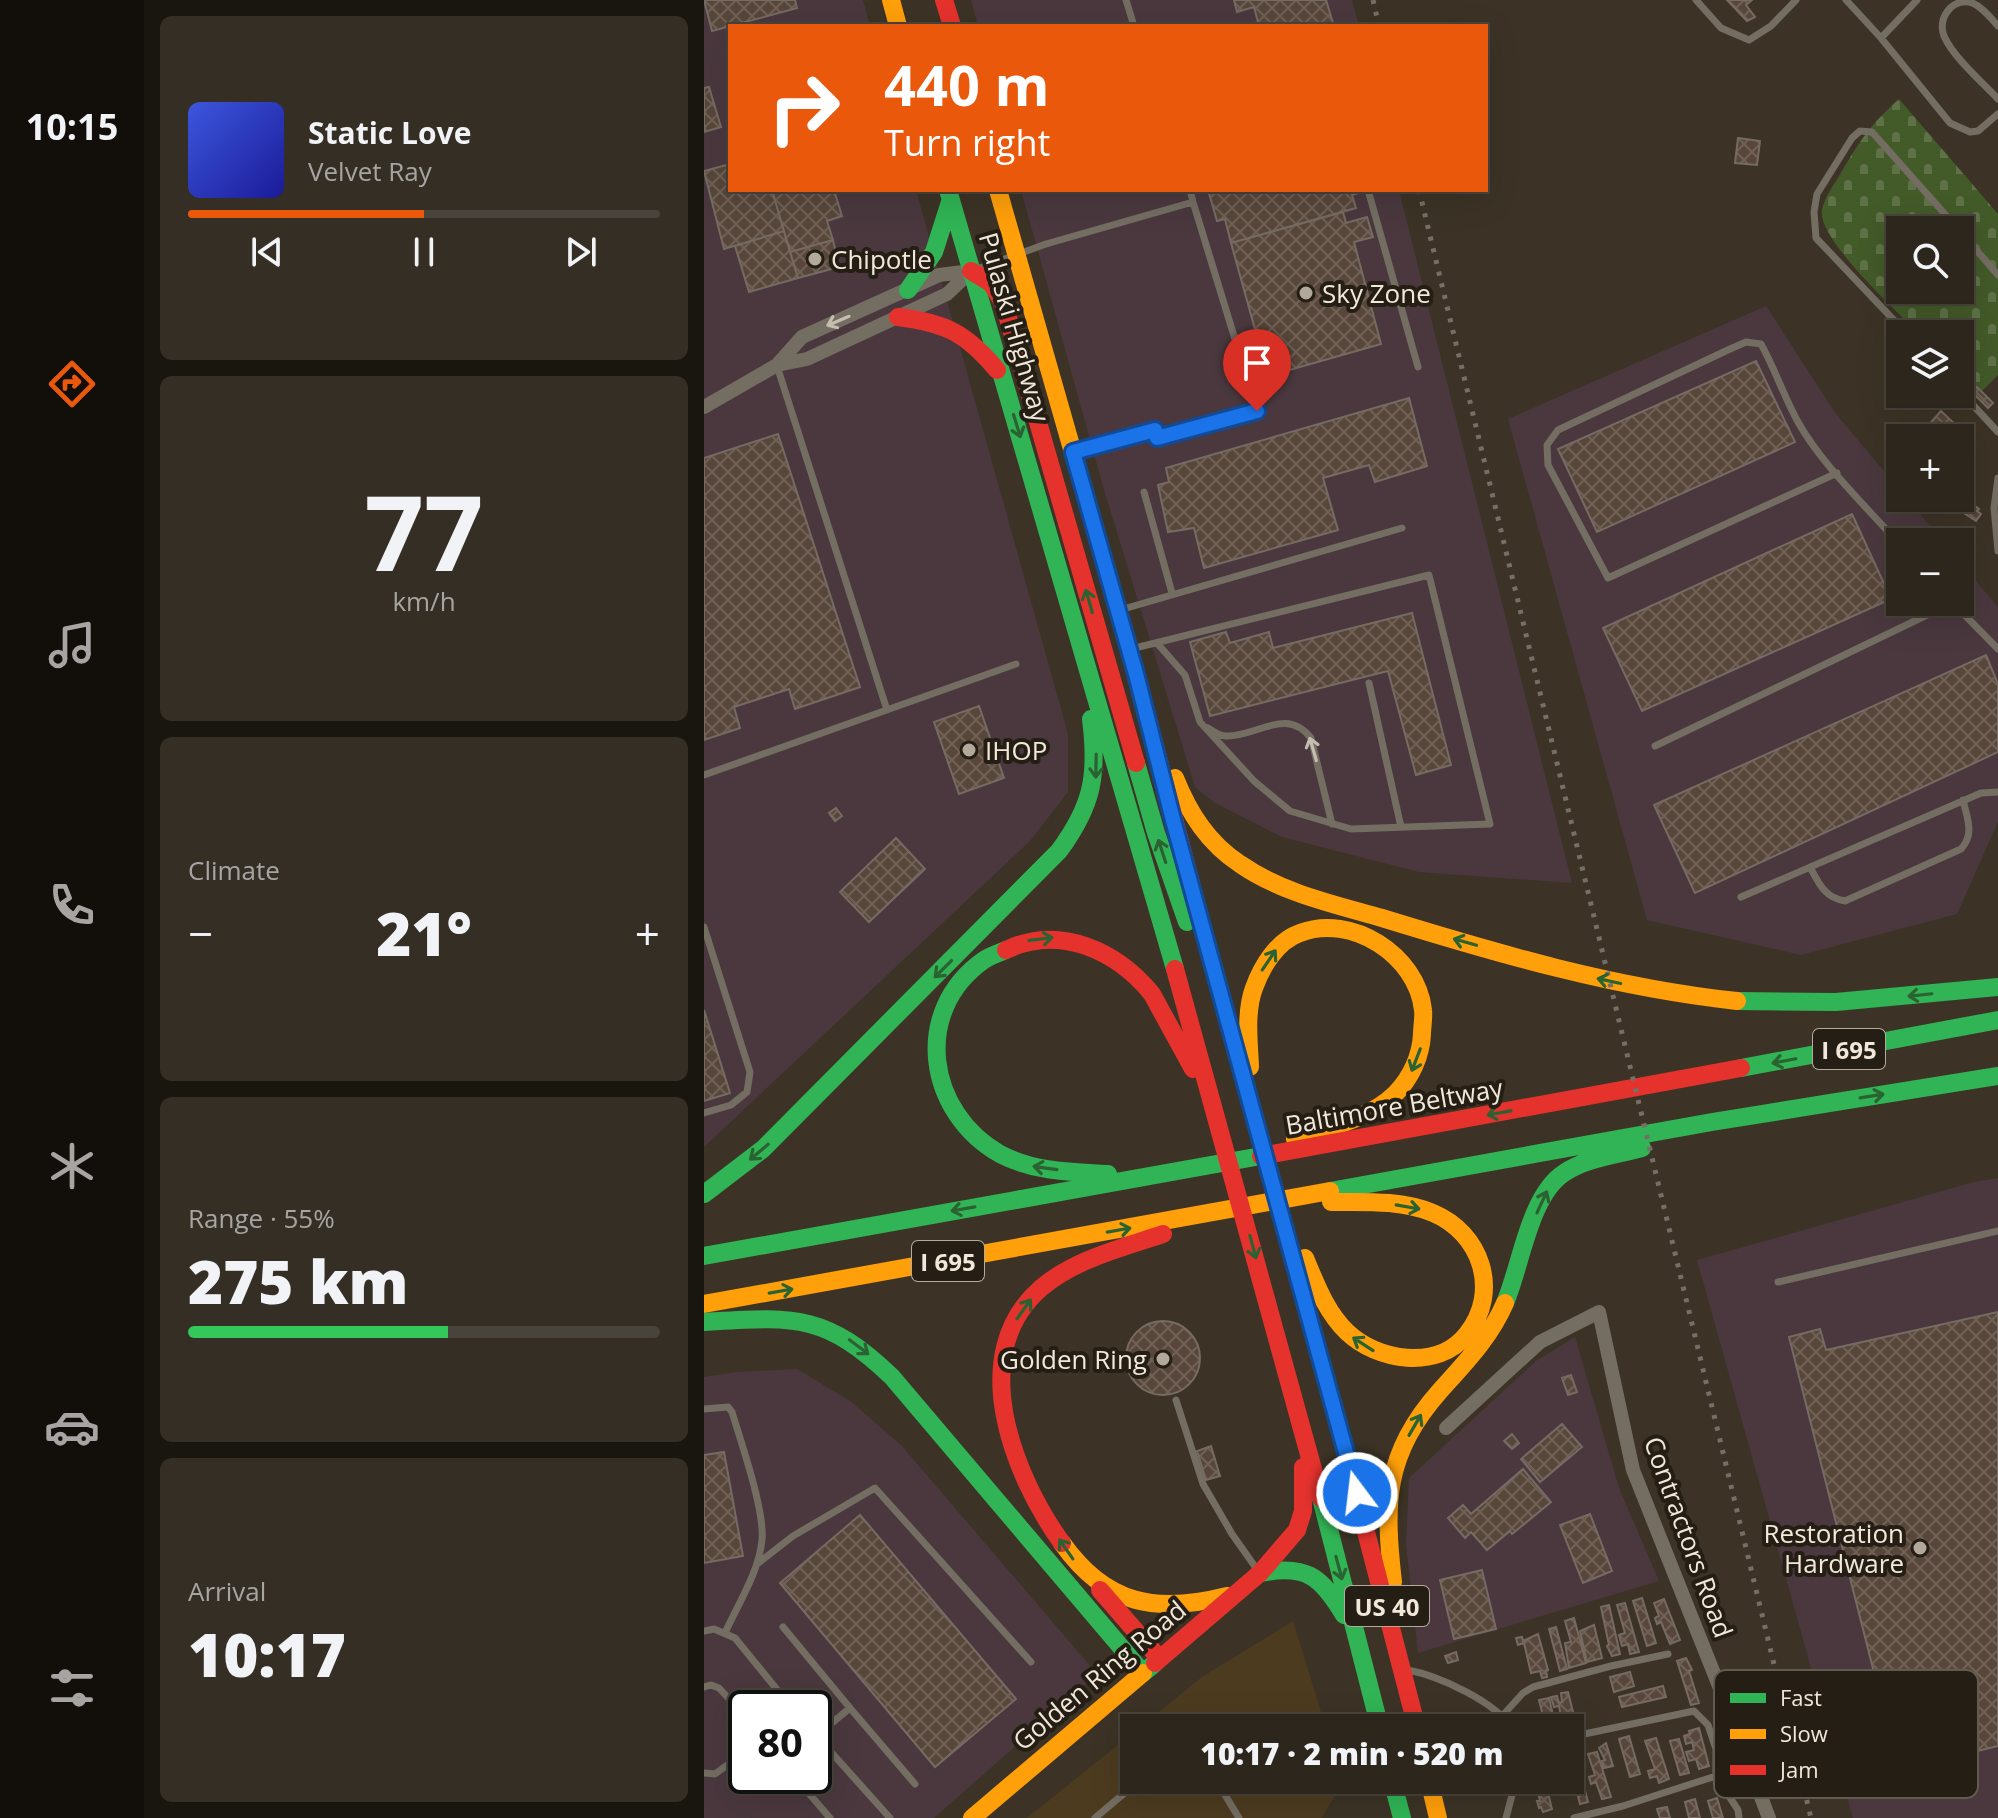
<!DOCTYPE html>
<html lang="en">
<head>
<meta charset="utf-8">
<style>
  :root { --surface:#2d261c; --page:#352e25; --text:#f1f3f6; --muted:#a7a5a3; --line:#48433b; --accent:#ea580c }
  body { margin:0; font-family:"Open Sans",sans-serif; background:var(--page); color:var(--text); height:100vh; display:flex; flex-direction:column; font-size:30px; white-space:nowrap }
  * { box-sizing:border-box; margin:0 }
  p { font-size:26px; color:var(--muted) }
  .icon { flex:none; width:44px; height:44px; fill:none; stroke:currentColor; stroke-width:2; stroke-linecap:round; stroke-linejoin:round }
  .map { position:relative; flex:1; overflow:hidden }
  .details { display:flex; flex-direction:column; gap:16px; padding:16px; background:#19150f; width:560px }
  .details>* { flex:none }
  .hud { position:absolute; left:24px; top:24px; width:760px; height:168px; border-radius:0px; box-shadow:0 8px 32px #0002,0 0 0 2px var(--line); background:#ea580c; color:#fff; overflow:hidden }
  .tools { position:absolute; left:1182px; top:216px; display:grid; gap:16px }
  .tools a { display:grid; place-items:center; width:88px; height:88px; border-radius:0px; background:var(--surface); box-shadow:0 8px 32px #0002,0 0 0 2px var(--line); font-size:40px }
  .speed { position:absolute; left:24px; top:1690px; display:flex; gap:16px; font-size:40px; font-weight:700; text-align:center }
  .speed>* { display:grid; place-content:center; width:104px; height:104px; border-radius:50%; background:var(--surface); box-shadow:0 8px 32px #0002,0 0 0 2px var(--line); line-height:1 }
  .speed .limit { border:4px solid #111; border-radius:12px; background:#fff; color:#111 }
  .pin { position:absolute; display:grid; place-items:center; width:68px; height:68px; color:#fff; margin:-82px -34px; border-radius:50% 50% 50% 0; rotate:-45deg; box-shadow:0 0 8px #0007 }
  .pin .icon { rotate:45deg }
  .me { position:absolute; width:88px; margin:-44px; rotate:345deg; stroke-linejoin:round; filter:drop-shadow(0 0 6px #0008) }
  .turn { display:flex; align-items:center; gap:28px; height:168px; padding:0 24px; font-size:36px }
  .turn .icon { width:104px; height:104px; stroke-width:2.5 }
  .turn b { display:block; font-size:56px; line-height:68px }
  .big { font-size:60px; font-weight:800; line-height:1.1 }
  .details .tile { flex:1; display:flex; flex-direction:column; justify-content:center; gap:12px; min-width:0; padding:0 28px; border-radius:12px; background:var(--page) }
  .details .dial { align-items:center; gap:0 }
  .dial b { font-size:104px; line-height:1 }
  .song { display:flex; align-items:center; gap:24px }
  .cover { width:96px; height:96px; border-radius:12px; background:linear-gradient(135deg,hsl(230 70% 55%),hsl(240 70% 35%)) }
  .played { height:8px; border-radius:4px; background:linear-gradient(90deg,var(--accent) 50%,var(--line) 50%) }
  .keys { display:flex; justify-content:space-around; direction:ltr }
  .heat { display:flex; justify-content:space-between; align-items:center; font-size:44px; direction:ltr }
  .charge { height:12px; border-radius:6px; background:linear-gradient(90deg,#34c759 55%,var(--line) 0) }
  .trip { position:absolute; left:416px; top:1714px; width:464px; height:80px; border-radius:0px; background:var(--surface); box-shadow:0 8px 32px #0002,0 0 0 2px var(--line); font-weight:800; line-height:80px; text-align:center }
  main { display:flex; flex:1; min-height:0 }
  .dock { display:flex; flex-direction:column; width:144px; justify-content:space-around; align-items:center; background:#120f0b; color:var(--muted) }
  .dock .icon { width:56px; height:56px }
  .dock .on { color:var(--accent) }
  .dock b { font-size:36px; color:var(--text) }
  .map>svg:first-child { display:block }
</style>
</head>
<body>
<main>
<nav class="dock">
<b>10:15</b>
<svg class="icon on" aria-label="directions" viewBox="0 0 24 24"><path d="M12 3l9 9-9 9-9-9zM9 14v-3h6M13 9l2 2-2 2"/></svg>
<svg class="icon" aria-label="music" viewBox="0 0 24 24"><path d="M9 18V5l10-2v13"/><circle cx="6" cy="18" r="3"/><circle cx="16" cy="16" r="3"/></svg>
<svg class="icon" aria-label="phone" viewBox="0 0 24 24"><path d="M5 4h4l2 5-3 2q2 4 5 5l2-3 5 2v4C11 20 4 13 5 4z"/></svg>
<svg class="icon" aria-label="climate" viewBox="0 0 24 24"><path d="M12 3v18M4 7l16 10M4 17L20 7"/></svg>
<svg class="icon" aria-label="car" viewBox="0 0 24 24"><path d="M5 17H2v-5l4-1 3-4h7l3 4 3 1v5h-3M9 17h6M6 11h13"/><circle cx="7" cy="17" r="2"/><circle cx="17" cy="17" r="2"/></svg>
<svg class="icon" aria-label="filters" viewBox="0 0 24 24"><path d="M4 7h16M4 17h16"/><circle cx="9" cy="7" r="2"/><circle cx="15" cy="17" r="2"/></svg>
</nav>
<section class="details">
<div class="tile">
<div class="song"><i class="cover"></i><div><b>Static Love</b><p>Velvet Ray</p></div></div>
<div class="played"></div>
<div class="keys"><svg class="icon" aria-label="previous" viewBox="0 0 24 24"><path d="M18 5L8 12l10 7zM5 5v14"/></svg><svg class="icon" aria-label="pause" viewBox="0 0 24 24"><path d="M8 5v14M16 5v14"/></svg><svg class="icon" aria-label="next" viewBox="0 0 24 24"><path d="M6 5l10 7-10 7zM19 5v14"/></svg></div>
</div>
<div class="tile dial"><b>77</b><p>km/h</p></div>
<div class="tile"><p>Climate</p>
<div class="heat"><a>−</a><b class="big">21°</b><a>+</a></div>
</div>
<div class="tile"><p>Range · 55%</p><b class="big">275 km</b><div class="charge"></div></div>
<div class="tile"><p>Arrival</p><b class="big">10:17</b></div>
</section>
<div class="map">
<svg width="1294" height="1818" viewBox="0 0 1294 1818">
  <defs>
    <pattern id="cemetery-stones" width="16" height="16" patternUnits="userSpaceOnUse" patternTransform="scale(2)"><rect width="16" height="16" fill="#435a29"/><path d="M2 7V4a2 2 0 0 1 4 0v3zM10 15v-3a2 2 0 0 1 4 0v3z" fill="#5f7247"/></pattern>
    <pattern id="building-cross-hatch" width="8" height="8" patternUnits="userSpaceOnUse" patternTransform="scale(2)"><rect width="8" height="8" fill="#58463a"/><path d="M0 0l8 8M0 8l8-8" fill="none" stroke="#706156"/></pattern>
  </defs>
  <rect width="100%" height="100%" fill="#3c3326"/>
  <path fill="#4a383e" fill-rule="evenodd" d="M0,0h159l7,26h-140v164h186l152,544v58l-38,49 -326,306z
    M267,0h381l7,26h-381z
    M317,190h378l173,693 -153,-11 -137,-35 -67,-34 -20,-16 -93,-304z
    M1062,306l70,108 64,76v8h7l36,44h-43v60h60v-40l38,45v215l-41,92 -156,41 -154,-35 -139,-501z
    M1294,1178v640h-145l-156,-558 277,-78z
    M871,1337l44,151 40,93 -241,72 -12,-109 3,-66 127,-117z
    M93,1369l53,32 51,44 196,229 -163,144h-230v-441l32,-5zM42,1708h68v68h-68z"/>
  <path fill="#4c3b1f" d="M589,1621l33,107h-187l63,-51z
    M430,1732v48l209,1 -21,37h-295z"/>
  <path fill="url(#cemetery-stones)" fill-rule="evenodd" d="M1195,99l99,115v161l-20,20 -18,-18v-43h-41c-22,-23 -102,-95 -97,-124 2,-13 14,-28 20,-39 19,-32 29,-47 57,-72zM1196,230h60v60h-60z"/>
  <path fill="url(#building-cross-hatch)" stroke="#756b62" stroke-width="2" d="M0,0h91l2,8 -85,23z
    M530,0h92l8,26h-75l-5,-19 -17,5z
    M1023,0h25l-6,5 9,12 -8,4z
    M5,87l12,40 -17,5v-44z
    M1034,138l22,3 -3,24 -22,-2z
    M26,164v26h42l12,41 -60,18 -20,-78z
    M68,190h62l8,26 -15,5 6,19 -43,12z
    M504,190h153l1,2 -10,3 4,13 -125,35 -6,-24 -8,2z
    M639,212l3,11 21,-6 6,20 -19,5 27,102 -113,32 -37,-133z
    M80,231l14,47 -49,14 -14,-46z
    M129,240l6,27 -41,11 -8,-26z
    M1052,361l39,81 -198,90 -39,-83z
    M1273,387l16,16 -5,5 -16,-16z
    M705,398l18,68 -52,16 -6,-17 -46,13 15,52 -134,38 -10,-40 -26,4 -10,-47 11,-3 -3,-14z
    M1237,411l17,16 -10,11h-31z
    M74,434l82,253 -65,22 -6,-20 -55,18 6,21 -36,12v-282z
    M1258,497l17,12 -2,2 4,3 -5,7 -26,-17 4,-6 5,4z
    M1223,498h23l-10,11z
    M1148,514l39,85 -249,112 -39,-83z
    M708,613l39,152 -35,10 -28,-104 -178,45 -20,-74 36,-10 4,11 39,-11 4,16z
    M1282,655l12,29v68l-303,141 -41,-88z
    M275,706l25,72 -45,16 -25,-72z
    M132,808l6,8 -7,5 -6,-8z
    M192,838l29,31 -56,53 -29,-30z
    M0,1010l26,83 -26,8z
    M1294,1312v434l-57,14 5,26 -41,9 -116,-458 31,-8 6,21z
    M422 1358a37 37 0 1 1 74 0a37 37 0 1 1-74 0Z
    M867,1375l6,17 -9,3 -6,-17z
    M858,1424l20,23 -42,35 -19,-23z
    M808,1434l7,9 -7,6 -8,-8z
    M507,1446l9,30 -14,4 -9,-29z
    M20,1452l19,104 -39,7v-108z
    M819,1469l28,33 -39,32 -2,-3 -23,19 -16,-18 -6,6 -17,-20 15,-13 8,9z
    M886,1514l22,57 -29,12 -23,-58z
    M156,1515l156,184 -81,68 -155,-184z
    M778,1570l14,59 -42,10 -14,-59z
    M938,1598l14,45 -9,3 -14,-45z
    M960,1599l16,41 -10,4 -9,-22 -4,2 -2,-6 4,-2 -5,-13z
    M921,1603l14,49 -9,2 -2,-10 -6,2 -3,-11 6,-2 -8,-28z
    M905,1605l11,49 -8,2 -5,-10 2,-1 -8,-38z
    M870,1618l12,45 -17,5 -4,-25 6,-1 -6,-21z
    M890,1625l8,33 -15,4 -7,-31z
    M852,1627l11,42 -7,2 -11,-42z
    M834,1634l10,36 -2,1 1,6 -5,1 -2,-7 -9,2 -7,-30 -6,2 -2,-7 6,-1 1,4z
    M752,1652l2,8 -10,3 -3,-7z
    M982,1658l6,12 -3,1 10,32 -8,2 -14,-44z
    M926,1672l4,14 -20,6 -4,-15z
    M959,1686l3,11 -44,10 -3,-10z
    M864,1692l9,36 -7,2 -2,-3 -5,1 -4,-22 -5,1 -3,-10 6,-1 2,7 3,-1 -1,-9z
    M845,1698l7,30h-17l-1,-7 6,-1 -5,-20z
    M995,1728l10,38 -10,3 -3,-10 -7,2 -3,-9 8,-2 -2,-8 -6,2 -2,-8 6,-2 -1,-3z
    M925,1736l11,38 -10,3 -11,-38z
    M952,1738l13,41 -10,4 -2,-7 -7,2 -2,-7 7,-2 -10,-28z
    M975,1739l10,34 -9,2 -10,-34z
    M902,1743l7,23 -9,2 -2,-7 3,-1 -6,-12z
    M893,1752l14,45 -9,2 -6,-17 -5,2 -2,-7 6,-2 -7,-21z
    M872,1756l12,46 -8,2 -4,-15h-3l-3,-21v-11z
    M831,1780h10l7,29 -9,3 -2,-5 -2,1 -2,-7h3z
    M1013,1798l6,20h-10l-5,-17z
    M991,1799l5,19h-11l-4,-16z
    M963,1807l3,11h-10l-3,-9z"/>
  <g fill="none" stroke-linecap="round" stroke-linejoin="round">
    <path stroke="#736d62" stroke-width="7" d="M422,0l8,26
      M992,0l25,28 28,12 22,-14 25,-26
      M1142,0l35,38 69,85 20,9 8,-1 20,-17
      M1294,26c-7,-8 -18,-22 -29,-24 -20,-2 -31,18 -25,34 9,21 38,46 54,63
      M1177,38l36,-38
      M664,190l50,177
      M1256,231l38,44
      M273,269l69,-25 147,-42 -3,-12
      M1203,334l-91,-96 -2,-26 3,-18 35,-56 8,-7 12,1 87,98
      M73,366l110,344
      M1256,391l38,41
      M371,451l80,-21 2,8 100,-27 -64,-209
      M1133,473l-229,105 -60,-113 -1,-20 11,-15 172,-81 16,-7 15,2c14,25 23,53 37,78 24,43 69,85 102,123
      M1294,478l-4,30 4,43
      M440,492l28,101
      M1248,602l46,47
      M416,610l282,-82
      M427,649l298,-74 61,249 -139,5 -61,-18 -36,-30 -54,-59 -15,-47 -28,-32
      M665,683l32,144
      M504,728c5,3 11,8 18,8 31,1 60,-30 85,2l21,86
      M951,746l297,-143
      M0,775l312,-111
      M1106,867c9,17 15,31 35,34l116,-52c14,-15 6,-31 2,-49
      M1037,897l240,-104 17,-1
      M0,927l46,145 -3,20 -16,13 -27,8
      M1074,1282l220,-51
      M472,1400l27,84 29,50 24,34
      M0,1409l24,-2 4,5c9,30 33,99 30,128 -3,32 -24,64 -37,93
      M53,1564l36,-28 82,-48 156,174
      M79,1627l67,81
      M0,1631l10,-2 21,9 57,70
      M704,1670c31,6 86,31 104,58
      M0,1687l7,-2 8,3 12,13
      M799,1715l20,-22 10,-6 78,-21 57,-12
      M110,1733l76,85
      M112,1736l34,-28 65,76
      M866,1737l124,-26 14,14 8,24v27l22,34 1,8
      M0,1773l11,1 31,-23
      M90,1776l36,42
      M512,1780l23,38
      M391,1818l45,-38
      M802,1818l10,-38
      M870,1818l49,-12 93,-30"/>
    <path stroke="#736d62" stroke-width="14" d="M73,365l30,-6 140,-65 24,-23
      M0,407l73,-42 25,-28 137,-62 32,-4
      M742,1428l94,-86 59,-30 34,158 88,221 48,127"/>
    <path stroke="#30b455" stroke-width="18" d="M244,190l227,779
      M204,290l26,-38 16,-50
      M432,763l20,70 31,89
      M302,950c-7,3 -16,6 -22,10 -73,51 -57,153 16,194 34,18 71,18 108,20
      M1033,1001l99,1 162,-15
      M1037,1068l257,-48
      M626,1191l382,-69 286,-46
      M0,1194l59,-45 296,-298c34,-46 39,-76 32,-132
      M0,1256l557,-100
      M801,1303c16,-37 24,-107 59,-130 22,-15 53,-18 78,-25
      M0,1322c89,-5 120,-10 188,55l251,296 12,-10
      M617,1498l59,230
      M556,1573c46,-9 61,3 84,42
      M688,1780l10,38"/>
    <path stroke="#ff9f0a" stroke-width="18" d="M187,0l7,26
      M294,190l88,308
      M471,778c14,35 33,65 65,86 42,29 93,40 142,54 117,36 233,70 355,83
      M504,948l137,503
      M546,1067c-1,-25 -5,-55 4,-79 8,-22 23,-47 46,-55 51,-20 117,22 123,77 1,7 -1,17 -1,24 -1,22 -11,44 -27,60 -27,26 -67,33 -100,45
      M601,1258c11,26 21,54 42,74 30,29 91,39 120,2 34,-43 14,-101 -34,-121 -31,-13 -68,-11 -102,-11
      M0,1304l626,-113
      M358,1543c44,62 94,71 165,53
      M689,1582c-9,-78 -9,-128 46,-190 25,-28 51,-54 66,-89
      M725,1780l9,38
      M268,1818l171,-145"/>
    <path stroke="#e5322d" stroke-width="18" d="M240,0l8,26
      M267,271l20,12 13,21 132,459
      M194,317c48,6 68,16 99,53
      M382,498l50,176 72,274
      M302,950c54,-26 111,1 146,44l41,75
      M471,969l146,529
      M557,1156l480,-88
      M641,1451l72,277
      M358,1543c-49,-68 -97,-189 -21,-255 34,-29 81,-40 122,-54
      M396,1590l59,68
      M451,1663l105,-90 37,-43 6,-19v-44"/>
    <path stroke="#776f67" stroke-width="5" stroke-dasharray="4 8" stroke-linecap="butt" d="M669,0l6,26
      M715,190l392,1628"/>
  </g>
  <defs><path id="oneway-shaft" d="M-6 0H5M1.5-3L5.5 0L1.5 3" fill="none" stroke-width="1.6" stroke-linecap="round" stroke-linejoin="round" transform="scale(2)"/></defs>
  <g stroke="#c5bdb0">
    <use href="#oneway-shaft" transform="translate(134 321) rotate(157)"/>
    <use href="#oneway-shaft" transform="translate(609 749) rotate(-106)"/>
  </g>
  <g stroke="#2a6231">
    <use href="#oneway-shaft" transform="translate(313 426) rotate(73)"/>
    <use href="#oneway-shaft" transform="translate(385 601) rotate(-106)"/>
    <use href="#oneway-shaft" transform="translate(392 766) rotate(91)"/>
    <use href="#oneway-shaft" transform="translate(458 851) rotate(-108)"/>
    <use href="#oneway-shaft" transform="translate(337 939) rotate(-7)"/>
    <use href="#oneway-shaft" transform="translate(761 942) rotate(-164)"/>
    <use href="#oneway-shaft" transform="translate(565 960) rotate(-56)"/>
    <use href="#oneway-shaft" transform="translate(239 969) rotate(135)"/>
    <use href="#oneway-shaft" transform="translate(905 981) rotate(-168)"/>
    <use href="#oneway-shaft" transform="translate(1216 995) rotate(174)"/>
    <use href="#oneway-shaft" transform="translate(712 1060) rotate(111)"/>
    <use href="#oneway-shaft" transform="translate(1080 1061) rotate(169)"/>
    <use href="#oneway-shaft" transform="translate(1168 1096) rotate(-9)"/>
    <use href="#oneway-shaft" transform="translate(795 1113) rotate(170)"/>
    <use href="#oneway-shaft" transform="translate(55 1152) rotate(140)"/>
    <use href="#oneway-shaft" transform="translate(341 1168) rotate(-172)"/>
    <use href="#oneway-shaft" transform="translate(838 1202) rotate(-65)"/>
    <use href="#oneway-shaft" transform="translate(704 1207) rotate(10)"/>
    <use href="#oneway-shaft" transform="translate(259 1209) rotate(170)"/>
    <use href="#oneway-shaft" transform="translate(415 1230) rotate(-10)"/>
    <use href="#oneway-shaft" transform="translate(549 1247) rotate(75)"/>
    <use href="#oneway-shaft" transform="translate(77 1291) rotate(-10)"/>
    <use href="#oneway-shaft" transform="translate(320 1309) rotate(-54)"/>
    <use href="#oneway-shaft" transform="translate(659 1344) rotate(-147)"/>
    <use href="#oneway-shaft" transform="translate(155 1347) rotate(37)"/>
    <use href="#oneway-shaft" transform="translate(711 1425) rotate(-60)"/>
    <use href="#oneway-shaft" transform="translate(362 1549) rotate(-125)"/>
    <use href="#oneway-shaft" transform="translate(635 1568) rotate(75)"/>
  </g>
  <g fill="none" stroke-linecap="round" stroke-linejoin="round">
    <g stroke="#114b97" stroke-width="20">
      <path id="route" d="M553,411l-100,27 -2,-8 -82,22 63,222 37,146 184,673"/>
    </g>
    <use href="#route" stroke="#1a73e8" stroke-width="14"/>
  </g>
  <g fill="#b2a99b" stroke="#251e14" stroke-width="3">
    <circle cx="111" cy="259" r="8"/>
    <circle cx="602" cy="293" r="8"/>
    <circle cx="265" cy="750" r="8"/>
    <circle cx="459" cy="1359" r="8"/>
    <circle cx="1216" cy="1548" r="8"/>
  </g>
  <g text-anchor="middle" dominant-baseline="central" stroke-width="8" stroke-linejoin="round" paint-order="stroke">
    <g fill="#251e14" stroke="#b4ab9f" stroke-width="2">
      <rect x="1109" y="1029" width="72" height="40" rx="6"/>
      <rect x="208" y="1241" width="72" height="40" rx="6"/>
      <rect x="641" y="1586" width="84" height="40" rx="6"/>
    </g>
    <g font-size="24" font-weight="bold" fill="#f1e8da">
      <text x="1145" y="1049">I 695</text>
      <text x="244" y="1261">I 695</text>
      <text x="683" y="1606">US 40</text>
    </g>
    <g font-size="26" fill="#f1e8da" stroke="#251e14" text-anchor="start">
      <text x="127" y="259">Chipotle</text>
      <text x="618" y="293">Sky Zone</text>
      <text x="281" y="750">IHOP</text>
      <text x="443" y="1359" text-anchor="end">Golden Ring</text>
      <text x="1200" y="1533" text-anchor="end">Restoration<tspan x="1200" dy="30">Hardware</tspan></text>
    </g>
    <g font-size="26" fill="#f1e8da" stroke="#251e14">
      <text transform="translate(311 327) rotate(74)">Pulaski Highway</text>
      <text transform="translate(690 1106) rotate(-10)">Baltimore Beltway</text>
      <text transform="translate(985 1537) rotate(70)">Contractors Road</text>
      <text transform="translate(395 1675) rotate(-40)">Golden Ring Road</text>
    </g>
  </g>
  <rect x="1010" y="1670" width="264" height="128" rx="12" fill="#251e14" stroke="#625b4f" stroke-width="2"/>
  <rect x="1026" y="1693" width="36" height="10" fill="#30b455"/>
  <rect x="1026" y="1729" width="36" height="10" fill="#ff9f0a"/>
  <rect x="1026" y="1765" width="36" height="10" fill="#e5322d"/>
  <g font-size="22" fill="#f1e8da">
    <text x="1076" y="1706">Fast</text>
    <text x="1076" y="1742">Slow</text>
    <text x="1076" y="1778">Jam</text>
  </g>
</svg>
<div class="tools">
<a><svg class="icon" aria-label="search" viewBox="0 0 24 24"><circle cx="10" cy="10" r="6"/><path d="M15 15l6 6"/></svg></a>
<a><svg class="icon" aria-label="layers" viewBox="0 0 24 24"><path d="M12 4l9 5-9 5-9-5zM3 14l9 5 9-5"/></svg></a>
<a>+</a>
<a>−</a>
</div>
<div class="speed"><div class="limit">80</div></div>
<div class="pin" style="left:553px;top:411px;background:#d93025"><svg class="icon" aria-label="arrive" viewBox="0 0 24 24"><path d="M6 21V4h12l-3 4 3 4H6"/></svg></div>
<svg class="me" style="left:653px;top:1493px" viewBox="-20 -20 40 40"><circle r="17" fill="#1a73e8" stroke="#fff" stroke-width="3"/><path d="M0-11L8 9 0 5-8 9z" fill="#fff"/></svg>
<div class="trip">10:17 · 2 min · 520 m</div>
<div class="hud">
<div class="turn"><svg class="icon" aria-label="right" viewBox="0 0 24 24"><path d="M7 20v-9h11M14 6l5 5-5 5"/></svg><div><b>440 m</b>Turn right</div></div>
</div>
</div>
</main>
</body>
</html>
